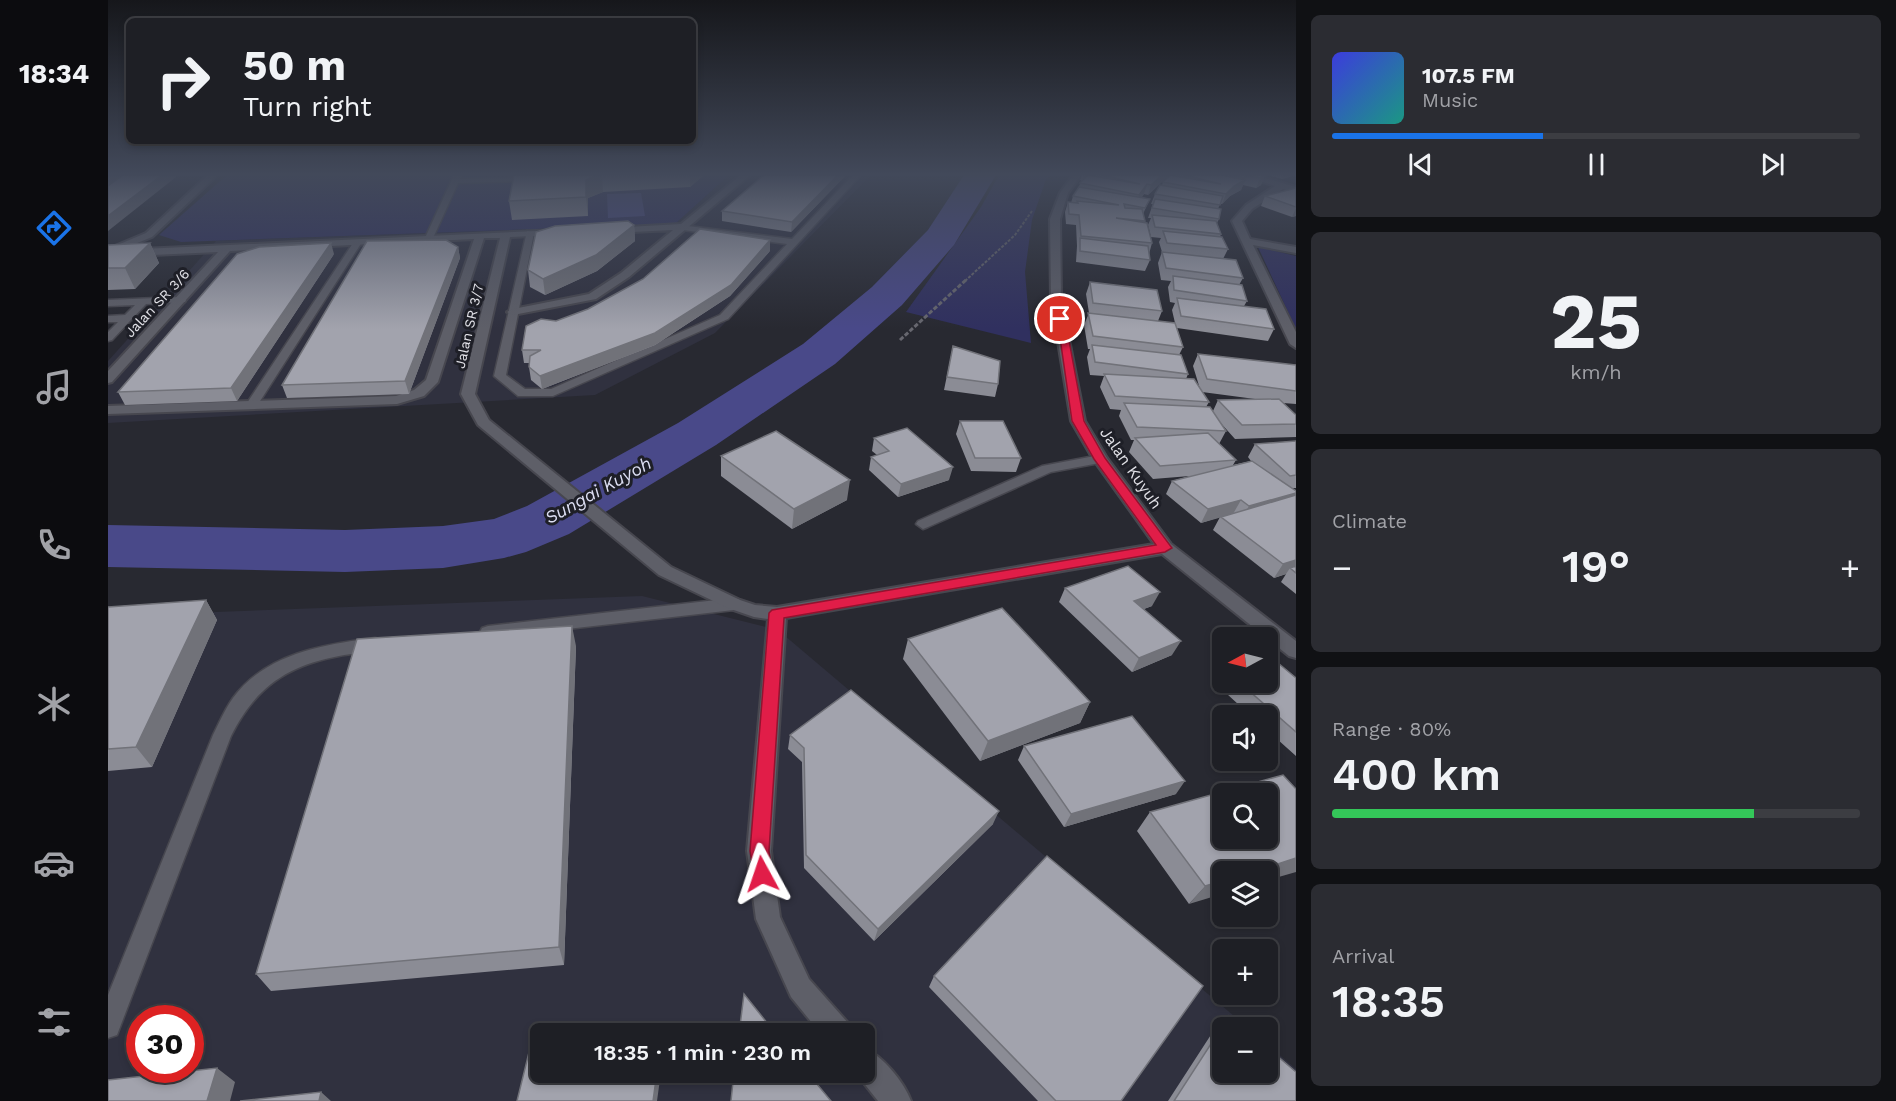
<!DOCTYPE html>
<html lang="en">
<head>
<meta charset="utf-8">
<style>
  :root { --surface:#1e1f25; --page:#2b2c32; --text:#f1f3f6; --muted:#a1a2a7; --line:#3c3d42; --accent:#1a73e8 }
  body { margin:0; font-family:"Work Sans",sans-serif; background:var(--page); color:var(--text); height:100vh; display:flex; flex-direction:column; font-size:22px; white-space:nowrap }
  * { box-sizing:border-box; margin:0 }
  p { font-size:20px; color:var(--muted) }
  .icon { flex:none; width:33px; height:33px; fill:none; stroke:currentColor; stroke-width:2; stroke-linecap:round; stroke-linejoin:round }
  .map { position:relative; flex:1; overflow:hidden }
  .side { display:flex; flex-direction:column; gap:15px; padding:15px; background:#101114; width:600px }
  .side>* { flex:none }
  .top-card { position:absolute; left:18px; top:18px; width:570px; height:126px; border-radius:9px; box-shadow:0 3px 9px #0003,0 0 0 2px var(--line); background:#1e1f25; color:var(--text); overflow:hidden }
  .needle { width:39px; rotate:263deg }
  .controls { position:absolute; left:1104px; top:627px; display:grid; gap:12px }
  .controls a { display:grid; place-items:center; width:66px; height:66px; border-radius:9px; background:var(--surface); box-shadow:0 3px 9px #0003,0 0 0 2px var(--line); font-size:30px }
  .speed { position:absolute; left:18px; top:1005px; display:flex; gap:12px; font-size:30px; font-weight:700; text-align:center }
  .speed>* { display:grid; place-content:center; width:78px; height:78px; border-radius:50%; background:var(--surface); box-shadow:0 3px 9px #0003,0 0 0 2px var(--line); line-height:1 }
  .speed .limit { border:9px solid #d22; background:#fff; color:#111 }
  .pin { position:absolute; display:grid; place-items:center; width:51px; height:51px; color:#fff; margin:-26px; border:3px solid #fff; border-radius:50%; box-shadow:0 2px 6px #0007 }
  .me { position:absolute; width:66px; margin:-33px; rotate:355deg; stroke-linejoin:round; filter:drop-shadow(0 0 4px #0008) }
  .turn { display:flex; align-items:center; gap:21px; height:126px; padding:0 18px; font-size:27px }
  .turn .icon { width:78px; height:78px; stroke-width:2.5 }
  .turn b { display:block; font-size:42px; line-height:51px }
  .big { font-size:45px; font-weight:600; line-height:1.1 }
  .side .widget { flex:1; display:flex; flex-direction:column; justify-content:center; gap:9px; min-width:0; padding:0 21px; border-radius:9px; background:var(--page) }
  .side .dial { align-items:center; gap:0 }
  .dial b { font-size:78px; line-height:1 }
  .song { display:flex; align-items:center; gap:18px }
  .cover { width:72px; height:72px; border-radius:9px; background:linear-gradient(135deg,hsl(240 70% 55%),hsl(170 70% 35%)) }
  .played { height:6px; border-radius:3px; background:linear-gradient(90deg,var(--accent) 40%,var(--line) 40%) }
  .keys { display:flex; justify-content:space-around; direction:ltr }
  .heat { display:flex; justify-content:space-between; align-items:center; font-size:33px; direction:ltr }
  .charge { height:9px; border-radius:4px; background:linear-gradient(90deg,#34c759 80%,var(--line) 0) }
  .trip { position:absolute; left:422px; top:1023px; width:345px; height:60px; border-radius:9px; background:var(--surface); box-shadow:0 3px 9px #0003,0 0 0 2px var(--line); font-weight:600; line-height:60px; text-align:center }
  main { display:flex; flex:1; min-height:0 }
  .menu { display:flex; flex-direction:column; width:108px; justify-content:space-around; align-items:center; background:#0c0c0f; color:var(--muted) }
  .menu .icon { width:42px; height:42px }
  .menu .on { color:var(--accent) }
  .menu b { font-size:27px; color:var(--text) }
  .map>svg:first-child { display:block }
</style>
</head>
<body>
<main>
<nav class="menu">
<b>18:34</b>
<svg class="icon on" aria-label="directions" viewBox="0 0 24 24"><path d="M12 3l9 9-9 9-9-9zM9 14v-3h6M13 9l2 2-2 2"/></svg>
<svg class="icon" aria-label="music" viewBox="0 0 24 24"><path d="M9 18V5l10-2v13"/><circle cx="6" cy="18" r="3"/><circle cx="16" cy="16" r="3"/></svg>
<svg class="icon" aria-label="phone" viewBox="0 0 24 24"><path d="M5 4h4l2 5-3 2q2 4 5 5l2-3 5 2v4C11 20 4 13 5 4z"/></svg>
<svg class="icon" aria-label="climate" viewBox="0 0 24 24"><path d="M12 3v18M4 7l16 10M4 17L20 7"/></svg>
<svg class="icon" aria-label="car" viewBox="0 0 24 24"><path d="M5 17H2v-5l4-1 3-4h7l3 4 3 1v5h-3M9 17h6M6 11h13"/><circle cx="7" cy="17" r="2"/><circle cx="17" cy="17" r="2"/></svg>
<svg class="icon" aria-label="filters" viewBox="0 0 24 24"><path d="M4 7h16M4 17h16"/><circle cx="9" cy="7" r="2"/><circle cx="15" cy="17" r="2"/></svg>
</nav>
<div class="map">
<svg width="1188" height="1101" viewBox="0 0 1188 1101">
  <rect width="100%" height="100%" fill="#282931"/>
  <path fill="#30313f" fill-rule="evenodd" d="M621,175h142l-156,158 -120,62 -487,28v-62l108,-120 459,-17z
    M534,596l136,34 469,397 -25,1v44h46v-27l28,24v32h-1188v-485zM32,1018h50v52h-50zM432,1034h324v38h-324z"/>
  <path fill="#30305f" d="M119,175h502l-54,49 -494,18 -22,-7z
    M891,175h53l-6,4 -14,41 -7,52 6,71 -125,-31 75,-105z
    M1150,247l38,9v71h-1z"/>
  <path fill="#494989" d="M533,193l4,23 -37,2 -1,-24z"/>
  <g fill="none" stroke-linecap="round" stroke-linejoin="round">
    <path fill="#494989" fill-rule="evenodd" d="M856,175h32l-42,70 -52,60 -67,59 -119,81 -147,89 -43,18 -22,6 -61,10 -98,4 -237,-5v-42l237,5 98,-4 51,-7 33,-13 151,-83 125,-79 69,-57 56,-57z"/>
    <g stroke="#47474f" stroke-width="3">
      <path id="service" d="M346,175h8l-2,4 66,-2 4,2 -4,2 -68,2 -25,55 -7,2 -1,-2z
        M745,175h8l-133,144 -175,77h-35l-24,-20 33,-145 7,2 -28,142 19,14h26l169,-74 67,-71 -104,-14 -3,-1v-4l112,14z
        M247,240l7,2 -107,167h-8l-2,-3z
        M73,297l5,3 -1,2 -39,2 -34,36 -4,1v-9l10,-10h-10v-6l17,-1 10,-10 -27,1v-6z
        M992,455l5,1 2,3 -2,3 -54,10 -123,55 -5,2 -7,-5 2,-3 124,-55z
        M626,598l6,2 2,4 -2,4 -6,2 -246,28 -6,-2 -2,-4 2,-4 6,-2z
        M267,638l6,1 2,5 -2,5c-13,4 -28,4 -42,7 -53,10 -84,32 -108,80l-114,299 -9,3v-43l105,-260c6,-12 12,-26 20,-37 32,-44 91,-54 142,-60z"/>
    </g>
    <g stroke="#47474f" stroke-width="4">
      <path id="minor" d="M100,175h9l-65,62 -32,13 439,-20 2,2 -5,3 -46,2 -35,157 14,26 182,147 69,33 15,5 22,2 377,-63 -61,-85 -22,-38 -20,-122 -1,-80 10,-26 13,-18h8l-13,18 -8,26 1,80 24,122 22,37 64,86 125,97v17l-7,-2 -127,-102 -376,64 -15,233 9,66 29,62 40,45 3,10h-31l-30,-37 -35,-78 -9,-68 21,-232 -14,-2 -26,-9 -69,-33 -181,-150 -17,-31 39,-156h-16l-46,144 -14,14 -27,8 -289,10v-8l288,-10 18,-6 12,-10 48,-141 -244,12 -118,131 -4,1v-12l110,-119 -110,5v-6h9l-4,-3 2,-2 31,-13z
        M633,175h9l-121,102 -33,22 -83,16 -6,-3 6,-3 76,-15 32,-21 52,-43 -61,3 -3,-1v-4l72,-4z
        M1134,175h13l41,12v6l-13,-4 -31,20 -10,12 8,18 46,8v6l-43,-8 43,87v16l-6,-4 -58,-123 14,-16 29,-19z
        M756,1048c19,8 40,34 47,53h-33l-23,-29h9z"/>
    </g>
    <path stroke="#67676f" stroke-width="2" stroke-dasharray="3 1.5" stroke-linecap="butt" d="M857,281l50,-46 17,-24"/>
    <path stroke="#67676f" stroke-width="3" stroke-dasharray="4.5 2" stroke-linecap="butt" d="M792,340l67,-61"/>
    <use href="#service" fill="#5e5f68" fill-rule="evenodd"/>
    <use href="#minor" fill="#5e5f68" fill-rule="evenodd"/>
  </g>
  <path fill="#8b8c95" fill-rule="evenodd" d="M400,175h196l-14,12 -87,5 -15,6v18l-76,4 -3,-19 5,-26z
    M656,175h82l-55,57 -69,-11v-10z
    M974,175h85v2l-19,18 -4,-1 -2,3 8,2 -7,15 2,8 7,21 -3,11 1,6 -5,11 -69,-9 1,-16 -1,-21 -10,-1 -1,-12 3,-10 3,1 2,-7 9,-15 -2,-1z
    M1061,175h94l-2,10 -5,3 -13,-3 -2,5 -11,6 -8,8h-2l-2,5 1,10 -2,4 4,11 -1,3 8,12 -5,10 20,19 -4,7 8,16 -3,5 30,23 -6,12 -91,-13 6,19 -4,8 9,19 -2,5 14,10 -7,-23 5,-12 98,12v38l-13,-1 13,12v22l-61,2 -17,-19 8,11 -7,13 17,16 -3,5 18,-4 -3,-4 7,-13 41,-3v47h-4l4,3v103l-15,-12 5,-8 -12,4 -61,-48 7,-13 -19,6 -35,-29 6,-13 18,-5 -37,3 -24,-27 5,-12h-3l-12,-24 2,-6 -11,-1 -10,-22 4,-11 -14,-1 -3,-18 3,-8h-2l-4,-24 5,-12 -3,-19 4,-12 72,29 -4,10 17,2 -3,-13 3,-7 -5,-1 -2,-15 3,-6 -10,-1 -3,-17 4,-11 -3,-10 2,-4 -10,-1 -3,-12 3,-7h-3l5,-14h-2l4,-10 7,-9 1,-3 7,-7zM1094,392l53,7 -37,1 -5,11 -7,-4 3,-5z
    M1160,175h28l-14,4z
    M1188,188v28l-4,1 -31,-11 4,-10z
    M526,225l1,16 -38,30 -52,24 -15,-8 -2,-17z
    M42,243l9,20 -24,26 -27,1v-45z
    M350,247l2,11 -51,136 -122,4 -5,-13z
    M662,251l-40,45 -75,49 -113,44 -11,-9 -2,-13 1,-4h-6l-2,-13z
    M226,254l-97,147 -112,4 -7,-13z
    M845,346l45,38 -3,13 -51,-7z
    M852,421l61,37 -5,14 -45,-1 -15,-37z
    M766,438l75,42 -51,17 -29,-27 2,-13 6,-2 -5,-4z
    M613,456l126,44 -55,29 -71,-53z
    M957,588l87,18 -8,3 28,46 -40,17 -73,-70z
    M98,600l11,20 -65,147 -44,4v-164z
    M800,639l182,63 -10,21 -100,38 -77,-102z
    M468,646l-12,319 -293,26 -15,-17z
    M1188,678v78l-28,-25v-15h-17l-24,-22 8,-12h33z
    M682,735l203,89 -119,117 -70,-73 -2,-106 -14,-13z
    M916,746l152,48 -112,33 -46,-67z
    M1188,789l-107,115 -52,-73 13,-19z
    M826,976l187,125h-83l-109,-114z
    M1121,1016l67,85h-128l48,-74z"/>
  <path fill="#717279" d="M0,175h13l1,2 -14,11z
    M54,175h14v2l-68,54v-15z
    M490,175h4l1,17 -15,6v18l-2,-19v-17z
    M582,175h14l-14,12z
    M730,175h8l-55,57 1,-10z
    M1054,175h5v2l-19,18 3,-10z
    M1176,175h12l-14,4z
    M1139,176l-6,14 -11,6 -8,8 4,-10 8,-8 7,-4 2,-4z
    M1157,176l-4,9 -5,3 4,-10z
    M1039,184l-3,10 -8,11 3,-10z
    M1188,208v8l-4,1z
    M526,225l1,16 -38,30 -52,24 -2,-16z
    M662,240v11l-40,45 -75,49 -113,44 -2,-13z
    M42,243l9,20 -24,26 -10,-21z
    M223,243l3,11 -97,147 -6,-13z
    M350,247l2,11 -51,136 -4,-13z
    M845,467l-4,13 -51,17 3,-13z
    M742,480l-3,20 -55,29 2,-20z
    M1188,493v3l-55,24 8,-14z
    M1133,500l-8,14 -32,9 7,-14z
    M1188,560v11l-6,-3 -4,6 -12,4 9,-14z
    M1052,592l-8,14 -25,9 7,-14z
    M98,600l11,20 -65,147 -16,-20z
    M464,626l4,20 -12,319 -5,-18z
    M1073,641l-9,14 -40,17 7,-14z
    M982,702l-10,21 -100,38 8,-20z
    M1077,781l-9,13 -112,33 7,-13z
    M891,811l-6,13 -119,117 4,-12z
    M1188,858v14l-28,8v-8h-15z
    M1114,881v13l-33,10 16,-18z
    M109,1068l18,14 -5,19h-23z
    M549,1072h4l-4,29h-4z
    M213,1092l10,9h-12z"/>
  <path fill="#a2a3ad" stroke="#717279" stroke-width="1.5" fill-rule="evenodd" d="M15,175h39l-54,41v-30z
    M406,175h84l-12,5v17l-77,4z
    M656,175h74l-46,47 -70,-11z
    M980,175l52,9 -38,-9h60l-11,10 -4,-1 -8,11 -59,-12z
    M1062,175l51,9 -37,-9h38l23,5 -11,6 -8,8 -63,-12z
    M1122,175h33l2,1 -5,2 -13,-2 -4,2z
    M1052,185l63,11 -3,9 -65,-11z
    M971,187l71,12 -5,9 -21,-4 1,4 17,1 3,12 -29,-3 31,5 5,20 -71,-7 -2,-21 -10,-1 -1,-12 10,1 -1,-2 42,4 -46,-9z
    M1188,188v19l-31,-11z
    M1047,199l66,10 -2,10 -67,-11z
    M1044,215l64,6 5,13 -66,-7z
    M520,221l6,4 -38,30 -53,24 -15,-9 8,-38 19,-6z
    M592,229l70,11 -39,45 -76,48 -115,43 -11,-9 1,-11 11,-6h-19l4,-24 15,-7 15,2 32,-12 55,-30z
    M1055,231l59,6 6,12 -61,-6z
    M972,238l68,8 2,14 -70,-9z
    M338,240l12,7 -53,134 -123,4 85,-144z
    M42,243l-25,25h-17v-23z
    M223,243l-100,145 -113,4 119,-138 22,-7z
    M1054,252l74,8 7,18 -77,-10z
    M1065,276l69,9 5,16 -73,-11z
    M982,282l67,8 5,21 -69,-8z
    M1069,298l89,11 8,20 -93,-13z
    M980,313l87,10 8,24 -90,-11z
    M984,345l89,10 7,19 -93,-12z
    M845,346l47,15 -2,23 -51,-7z
    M1090,354l98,11v26l-89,-12z
    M996,374l90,5 15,23 -94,-6z
    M1171,399l17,16v9l-54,1 -24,-25z
    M1016,403l86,4 16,24 -89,-4z
    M852,421h43l18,37h-46z
    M799,428l46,39 -52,17 -30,-27 18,-6 -15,-13z
    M668,431l74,49 -56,29 -73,-53z
    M1100,433l28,27 -76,6 -25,-28z
    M1188,441v34l-6,1 -35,-32z
    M1144,461l44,30v2l-47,13 -8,-6 -33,9 -36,-28z
    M1188,495v65l-13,4 -62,-47z
    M1020,566l32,26 -26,9 47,40 -42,17 -74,-70z
    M1188,566v7l-6,-5z
    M98,600l-70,147 -28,2v-142z
    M894,608l88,94 -102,39 -80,-102z
    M464,626l-13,321 -303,27 101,-335z
    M1170,663l18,15v54l-57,-50h29v-15z
    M743,690l148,121 -121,118 -72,-74 -2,-107 -14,-13z
    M1024,716l53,65 -114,33 -47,-68z
    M1175,775l13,14v69l-43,14h-31v9l-17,5 -55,-74zM1114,794h46v44h-46z
    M939,856l156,130 -82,115h-65l-122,-125z
    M636,994l32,40h-37z
    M1121,1016l13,12h-20v44h46v-24l28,24v29h-122z
    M425,1036l7,1v35h117l-4,29h-136z
    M109,1068l-10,33h-99v-21z
    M626,1072h73l24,29h-100z
    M213,1092l-2,9h-79z"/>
  <linearGradient id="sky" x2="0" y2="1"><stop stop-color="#16171b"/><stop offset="0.53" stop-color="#42495a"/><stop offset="1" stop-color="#42495a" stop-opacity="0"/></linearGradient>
  <rect width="1188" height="329" fill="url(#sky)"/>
  <path fill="#e11d48" stroke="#92132f" stroke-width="1.5" d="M949,317l8,2 19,102 21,37 67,90 -7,4 -381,66 -15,233 3,23 -3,7 -7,2 -7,-2 -5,-30 19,-238 3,-3 384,-65 -62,-86 -22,-38z"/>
  <g text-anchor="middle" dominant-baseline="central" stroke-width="6" stroke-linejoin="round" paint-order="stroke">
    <g font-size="14" fill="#e1e1e7" stroke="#1e1f27">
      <text transform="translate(49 303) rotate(-47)">Jalan SR 3/6</text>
      <text transform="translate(361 326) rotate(-77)">Jalan SR 3/7</text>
    </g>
    <g font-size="16" fill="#e1e1e7" stroke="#1e1f27">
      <text transform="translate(1023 468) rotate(55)">Jalan Kuyuh</text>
    </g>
    <g font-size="18" font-style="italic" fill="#dddff3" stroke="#1e1f27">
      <text transform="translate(490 490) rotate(-29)">Sungai Kuyoh</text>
    </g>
  </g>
</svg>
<div class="controls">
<a><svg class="needle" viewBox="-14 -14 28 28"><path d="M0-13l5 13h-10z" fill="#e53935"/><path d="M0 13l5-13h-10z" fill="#a1a2a7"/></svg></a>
<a><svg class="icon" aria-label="sound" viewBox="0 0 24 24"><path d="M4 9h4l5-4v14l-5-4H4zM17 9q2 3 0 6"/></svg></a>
<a><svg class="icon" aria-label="search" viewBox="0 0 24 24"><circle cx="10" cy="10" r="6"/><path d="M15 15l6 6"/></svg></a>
<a><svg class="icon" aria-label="layers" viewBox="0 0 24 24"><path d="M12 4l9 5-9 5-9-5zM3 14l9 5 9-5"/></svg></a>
<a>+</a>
<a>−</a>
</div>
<div class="speed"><div class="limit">30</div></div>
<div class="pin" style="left:952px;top:319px;background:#d93025"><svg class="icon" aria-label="arrive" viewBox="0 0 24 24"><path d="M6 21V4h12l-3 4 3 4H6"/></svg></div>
<svg class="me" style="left:654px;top:874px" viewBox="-20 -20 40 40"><path d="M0-17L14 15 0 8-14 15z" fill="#e11d48" stroke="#fff" stroke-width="4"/></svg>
<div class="trip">18:35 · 1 min · 230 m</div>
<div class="top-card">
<div class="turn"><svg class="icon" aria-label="right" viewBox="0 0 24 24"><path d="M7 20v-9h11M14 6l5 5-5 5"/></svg><div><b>50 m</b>Turn right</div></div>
</div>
</div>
<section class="side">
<div class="widget">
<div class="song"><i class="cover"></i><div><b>107.5 FM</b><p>Music</p></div></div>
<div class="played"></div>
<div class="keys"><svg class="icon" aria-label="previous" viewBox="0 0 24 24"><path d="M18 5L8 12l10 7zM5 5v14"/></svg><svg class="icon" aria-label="pause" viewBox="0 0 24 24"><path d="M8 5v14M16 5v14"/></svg><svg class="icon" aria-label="next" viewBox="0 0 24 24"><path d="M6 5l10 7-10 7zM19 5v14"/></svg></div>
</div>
<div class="widget dial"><b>25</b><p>km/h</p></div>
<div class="widget"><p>Climate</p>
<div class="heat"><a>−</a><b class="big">19°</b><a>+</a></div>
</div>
<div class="widget"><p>Range · 80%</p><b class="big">400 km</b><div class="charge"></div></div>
<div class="widget"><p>Arrival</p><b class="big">18:35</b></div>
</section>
</main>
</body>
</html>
